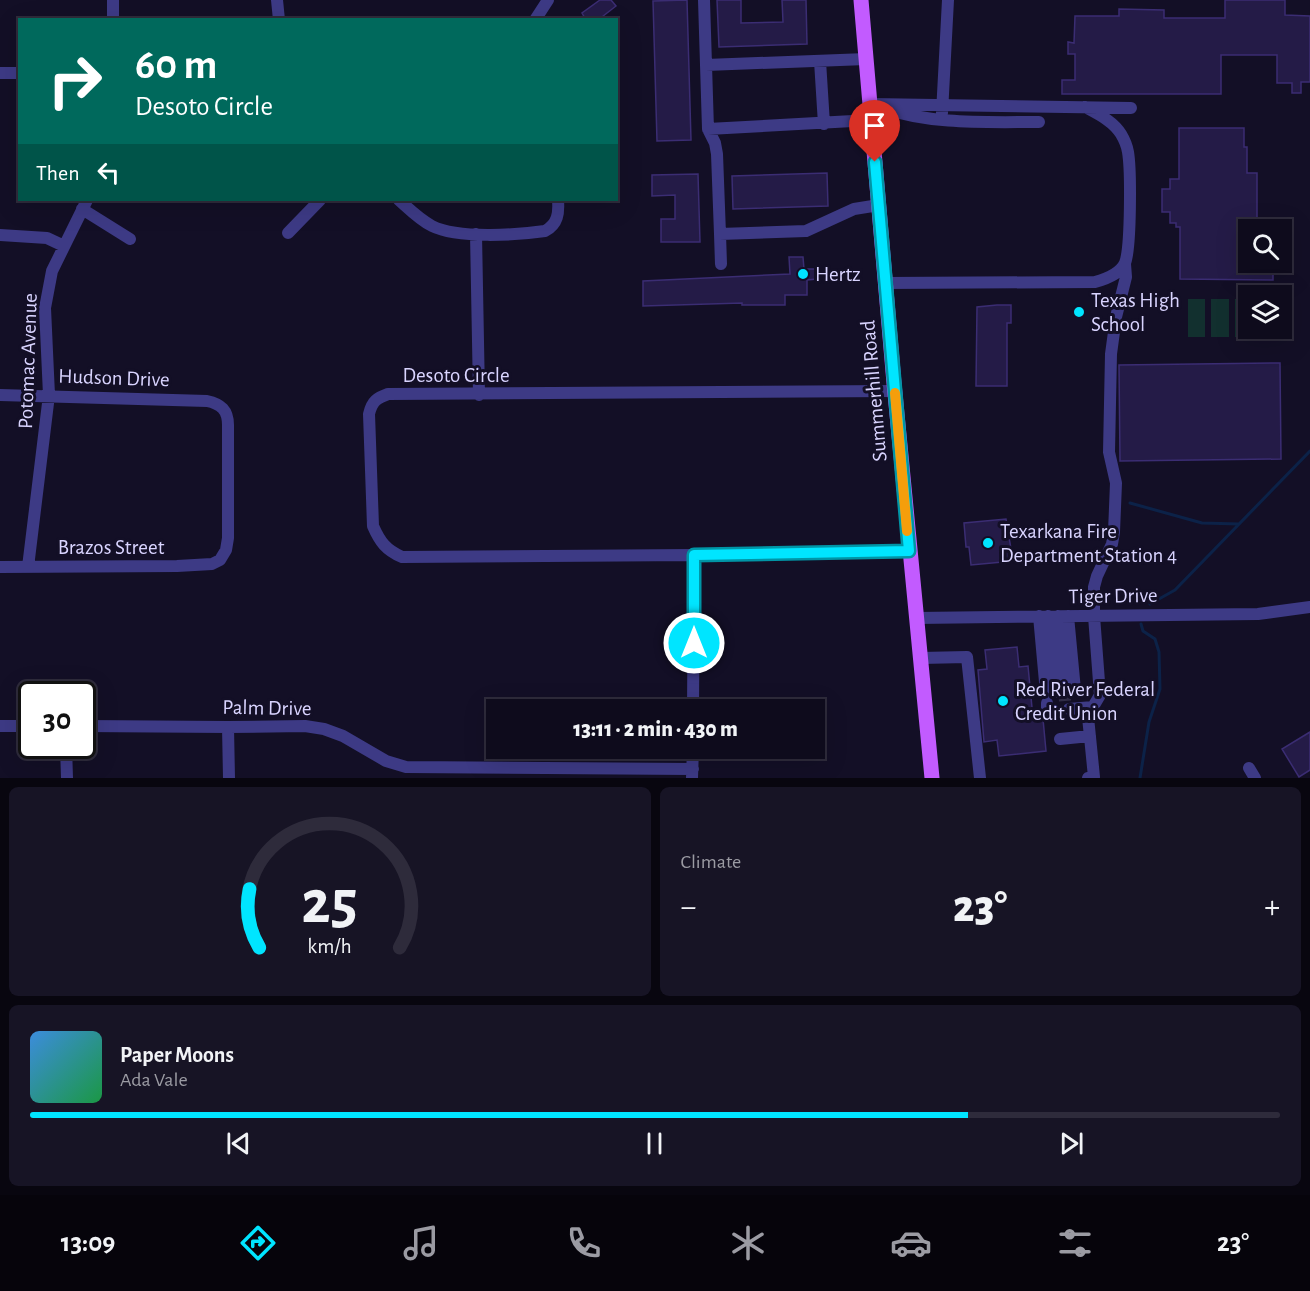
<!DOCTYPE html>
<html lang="en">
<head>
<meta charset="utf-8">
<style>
  :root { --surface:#0e0b1c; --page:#171425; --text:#f1f3f6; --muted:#9b9ba3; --line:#2e2b3b; --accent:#00e5ff }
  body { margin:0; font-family:"Alegreya Sans",sans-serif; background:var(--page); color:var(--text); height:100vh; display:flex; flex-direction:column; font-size:22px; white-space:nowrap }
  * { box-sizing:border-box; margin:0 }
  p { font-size:20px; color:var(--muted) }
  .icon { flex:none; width:33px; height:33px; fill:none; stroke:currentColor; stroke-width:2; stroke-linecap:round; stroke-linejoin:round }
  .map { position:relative; height:778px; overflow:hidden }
  .sheet { display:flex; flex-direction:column; gap:9px; padding:9px; background:#08060f; flex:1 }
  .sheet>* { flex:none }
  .hud { position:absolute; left:18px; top:18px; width:600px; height:183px; border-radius:0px; box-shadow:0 6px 24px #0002,0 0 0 2px var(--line); background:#00695c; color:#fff; overflow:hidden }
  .tools { position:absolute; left:1238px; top:219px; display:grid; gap:12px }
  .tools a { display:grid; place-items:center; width:54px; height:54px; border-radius:0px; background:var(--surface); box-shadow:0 6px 24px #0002,0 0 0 2px var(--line); font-size:30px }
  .speed { position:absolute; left:18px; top:681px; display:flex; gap:12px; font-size:30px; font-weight:700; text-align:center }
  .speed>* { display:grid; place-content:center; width:78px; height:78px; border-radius:50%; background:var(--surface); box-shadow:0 6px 24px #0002,0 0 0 2px var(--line); line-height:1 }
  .speed .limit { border:3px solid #111; border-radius:9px; background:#fff; color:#111 }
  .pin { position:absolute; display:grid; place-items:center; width:51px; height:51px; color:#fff; margin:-62px -26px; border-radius:50% 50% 50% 0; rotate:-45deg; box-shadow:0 0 6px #0007 }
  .pin .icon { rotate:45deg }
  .me { position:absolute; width:66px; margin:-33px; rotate:0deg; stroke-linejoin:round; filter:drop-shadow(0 0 4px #0008) }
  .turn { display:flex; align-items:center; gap:21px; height:126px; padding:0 18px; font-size:27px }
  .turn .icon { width:78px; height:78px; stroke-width:2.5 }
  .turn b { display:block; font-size:42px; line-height:51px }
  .then { display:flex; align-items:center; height:57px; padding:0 18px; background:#0003; gap:12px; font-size:22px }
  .big { font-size:45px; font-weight:800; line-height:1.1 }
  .sheet .widget { flex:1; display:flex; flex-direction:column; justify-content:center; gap:9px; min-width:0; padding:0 21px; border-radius:9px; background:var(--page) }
  .sheet .dial { align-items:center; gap:0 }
  .dial svg { height:156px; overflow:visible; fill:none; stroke:var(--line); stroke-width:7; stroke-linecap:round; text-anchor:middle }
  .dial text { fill:var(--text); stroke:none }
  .song { display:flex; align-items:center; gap:18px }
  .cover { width:72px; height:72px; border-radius:9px; background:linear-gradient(135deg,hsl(210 70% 55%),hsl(140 70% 35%)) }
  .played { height:6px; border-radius:3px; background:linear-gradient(90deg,var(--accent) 75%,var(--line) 75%) }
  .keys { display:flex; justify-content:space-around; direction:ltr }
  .heat { display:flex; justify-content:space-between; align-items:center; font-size:33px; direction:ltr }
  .sheet .tiles { flex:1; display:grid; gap:9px; grid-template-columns:1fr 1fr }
  .widget:last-child { grid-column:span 2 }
  .trip { position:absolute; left:486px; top:699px; width:339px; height:60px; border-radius:0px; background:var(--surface); box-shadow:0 6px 24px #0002,0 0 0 2px var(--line); font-weight:800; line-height:60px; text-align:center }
  .dock { display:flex; height:96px; justify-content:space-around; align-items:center; background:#06040b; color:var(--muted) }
  .dock .icon { width:42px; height:42px }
  .dock .selected { color:var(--accent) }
  .dock b { font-size:27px; color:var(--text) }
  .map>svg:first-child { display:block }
</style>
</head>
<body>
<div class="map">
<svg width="1310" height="778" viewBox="0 0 1310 778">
  <rect width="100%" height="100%" fill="#130f26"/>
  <path fill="#12302f" d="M1188,299h17v38h-17z
    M1211,299h18v38h-18z
    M1235,299h13v29l4,1v8h-17z"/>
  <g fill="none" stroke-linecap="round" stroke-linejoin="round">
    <path stroke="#0c2248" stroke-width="3" d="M1130,503l72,20 37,1
      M1150,604l25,-14 135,-139
      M1140,778l9,-56 11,-33 -1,-37 -4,-13 -12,-8 -2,-7"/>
  </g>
  <path fill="#241b47" stroke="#3b2d73" stroke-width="1.5" d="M600,0h11l5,6 -18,14h-12l-4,-7z
    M687,0l4,140 -34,1 -4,-140z
    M717,0h24v23l42,-1 -1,-22h24l1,44 -88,3z
    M1225,0h60v15l25,1v66h-9v11h-9v-10h-15v-28h-56v39h-159v-14h13v-26h-7v-12l6,1 1,-27h44v-7l45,1v8h61z
    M1179,128h65v19h3v26h10v57h-9v32h25v18l-93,-1v-52h-4v-4h-6v-11h-8v-23h8v-10h9z
    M827,173l1,33 -95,3 -1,-33z
    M698,174l2,68h-39v-23h14v-24l-23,1v-21z
    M789,257h14l1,12h13v10l-10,1v15h-22v10h-43v-2l-99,3v-25l147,-7z
    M997,305h14v18h-4v63h-31l1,-79z
    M1280,363l1,96 -161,2 -1,-96z
    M1006,519l7,42 -42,4 -2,-18h-3l-2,-24z
    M1017,647l2,20 9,-1 5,52 7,-1 3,2 3,32 -47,5 -2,-16 -13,2 -6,-72 9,-1 -2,-19z
    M1310,732v38l-11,7 -17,-28z"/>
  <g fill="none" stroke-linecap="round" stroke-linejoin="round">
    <path stroke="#312d47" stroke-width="12" stroke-dasharray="12 6" stroke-linecap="butt" d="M1064,691l1,10"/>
    <path stroke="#3d3a85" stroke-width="12" d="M113,0v20
      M277,0l2,20
      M704,0l4,129 163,-9
      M535,20l13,-20
      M820,61l4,63
      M706,65l160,-6
      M0,73h20
      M870,104l261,4
      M880,107c51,18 105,15 159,15
      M942,113l6,-113
      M708,129l7,14 2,11 3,80
      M399,200c10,9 21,20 33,26 26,13 85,9 113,5 13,-7 14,-18 13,-31
      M82,209l48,30
      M288,233l32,-33
      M476,234l3,161
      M0,235l47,3 17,8
      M721,264l-1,-30 86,-3 48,-22 25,-4
      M885,283l210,-1c11,-3 25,-8 30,-19 6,-15 6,-93 3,-111 -1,-6 -4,-13 -7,-18 -8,-13 -23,-20 -36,-27
      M895,391l-507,3c-11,4 -16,7 -19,20l4,112c7,16 13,24 29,31l292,-2 216,-4
      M0,395l207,6c14,3 21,9 21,24v113l-2,12 -6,10 -8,4 -35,2 -177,1
      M28,567l21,-172 -4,-87 7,-37 35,-71
      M1039,616l7,77
      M1048,616l8,76
      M1058,616l6,71
      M1068,616l7,74
      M916,618l342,-4 52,-7
      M921,658l46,-1 13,121
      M1047,703v9l8,-1
      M1069,709l24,-2 7,-12 -6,-79v-29l3,-11 15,-32 2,-12 2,-49 -7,-31 2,-98 5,-37 10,-40 -1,-13
      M693,710l1,-155
      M0,726h32
      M82,726l146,1 77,-1 19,3 19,7 43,25 20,6 287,2
      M228,727l1,51
      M1060,739l30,-3
      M66,746l1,32
      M1249,768l6,10
      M692,778l1,-30
      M1088,778l6,-1 -6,-60"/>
    <path stroke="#c25bff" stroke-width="15" d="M861,0l33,383 38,395"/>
  </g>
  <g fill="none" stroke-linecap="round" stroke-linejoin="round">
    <g stroke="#0095a6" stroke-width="15">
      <path id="route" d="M694,643v-88l215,-4 -34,-389"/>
    </g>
    <use href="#route" stroke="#00e5ff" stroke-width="10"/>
    <path stroke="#f59e0b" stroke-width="10" d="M895,393l12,138"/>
  </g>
  <g fill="#00e5ff" stroke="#130f26" stroke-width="2">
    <circle cx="803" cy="274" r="6"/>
    <circle cx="1079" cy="312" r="6"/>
    <circle cx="988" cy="543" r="6"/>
    <circle cx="1003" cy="701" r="6"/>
  </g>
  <g text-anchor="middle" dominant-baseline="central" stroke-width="6" stroke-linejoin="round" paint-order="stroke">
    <g font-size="21" fill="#d9d4ff" stroke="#130f26" text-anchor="start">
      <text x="815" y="274">Hertz</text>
      <text x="1091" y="300">Texas High<tspan x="1091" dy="24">School</tspan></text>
      <text x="1000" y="531">Texarkana Fire<tspan x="1000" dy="24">Department Station 4</tspan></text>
      <text x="1015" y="689">Red River Federal<tspan x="1015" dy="24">Credit Union</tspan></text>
    </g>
    <g font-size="21" fill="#d9d4ff" stroke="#130f26">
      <text transform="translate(28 361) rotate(-88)">Potomac Avenue</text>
      <text x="456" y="375">Desoto Circle</text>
      <text transform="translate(114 378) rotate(2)">Hudson Drive</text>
      <text transform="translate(874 391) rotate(-95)">Summerhill Road</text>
      <text x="111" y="547">Brazos Street</text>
      <text transform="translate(1113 596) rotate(-1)">Tiger Drive</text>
      <text transform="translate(267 708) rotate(1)">Palm Drive</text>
    </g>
  </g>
</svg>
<div class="tools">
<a><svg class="icon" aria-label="search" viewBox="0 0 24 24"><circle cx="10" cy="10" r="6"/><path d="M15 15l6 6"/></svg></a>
<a><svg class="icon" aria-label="layers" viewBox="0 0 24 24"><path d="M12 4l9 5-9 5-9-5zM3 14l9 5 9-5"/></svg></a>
</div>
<div class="speed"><div class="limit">30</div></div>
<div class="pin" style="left:875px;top:162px;background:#d93025"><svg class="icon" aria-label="arrive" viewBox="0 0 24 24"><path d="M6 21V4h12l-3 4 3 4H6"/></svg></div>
<svg class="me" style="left:694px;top:643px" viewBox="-20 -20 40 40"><circle r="17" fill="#00e5ff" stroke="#fff" stroke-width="3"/><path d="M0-11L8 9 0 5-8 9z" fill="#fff"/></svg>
<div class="trip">13:11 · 2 min · 430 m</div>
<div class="hud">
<div class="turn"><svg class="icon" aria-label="right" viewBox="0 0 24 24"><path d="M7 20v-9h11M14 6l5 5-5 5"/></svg><div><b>60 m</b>Desoto Circle</div></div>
<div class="then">Then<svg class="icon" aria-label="left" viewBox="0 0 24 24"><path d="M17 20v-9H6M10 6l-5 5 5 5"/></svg></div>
</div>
</div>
<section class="sheet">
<div class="tiles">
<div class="widget dial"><svg viewBox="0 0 100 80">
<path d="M14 69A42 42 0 1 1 86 69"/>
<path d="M14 69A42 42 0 0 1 9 39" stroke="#00e5ff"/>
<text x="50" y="56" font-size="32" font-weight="700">25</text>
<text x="50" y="72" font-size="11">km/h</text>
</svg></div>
<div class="widget"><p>Climate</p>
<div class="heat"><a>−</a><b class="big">23°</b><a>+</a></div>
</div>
<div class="widget">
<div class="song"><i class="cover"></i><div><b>Paper Moons</b><p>Ada Vale</p></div></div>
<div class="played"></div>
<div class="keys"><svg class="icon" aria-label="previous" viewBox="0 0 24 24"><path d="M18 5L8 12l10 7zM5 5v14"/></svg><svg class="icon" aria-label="pause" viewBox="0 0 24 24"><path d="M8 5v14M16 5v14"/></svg><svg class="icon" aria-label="next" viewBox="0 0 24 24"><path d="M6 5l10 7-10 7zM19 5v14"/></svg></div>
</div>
</div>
</section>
<nav class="dock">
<b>13:09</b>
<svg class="icon selected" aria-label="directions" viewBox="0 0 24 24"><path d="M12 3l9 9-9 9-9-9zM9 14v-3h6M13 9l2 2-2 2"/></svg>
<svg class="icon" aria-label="music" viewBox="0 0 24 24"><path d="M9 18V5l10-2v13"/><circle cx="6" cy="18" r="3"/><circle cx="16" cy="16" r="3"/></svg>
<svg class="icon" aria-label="phone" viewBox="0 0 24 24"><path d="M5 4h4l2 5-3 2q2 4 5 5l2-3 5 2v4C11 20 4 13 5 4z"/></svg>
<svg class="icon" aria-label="climate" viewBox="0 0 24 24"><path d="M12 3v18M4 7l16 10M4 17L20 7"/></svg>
<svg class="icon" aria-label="car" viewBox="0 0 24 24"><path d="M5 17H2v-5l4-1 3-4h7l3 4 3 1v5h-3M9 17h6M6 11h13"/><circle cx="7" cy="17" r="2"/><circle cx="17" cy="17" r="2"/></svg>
<svg class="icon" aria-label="filters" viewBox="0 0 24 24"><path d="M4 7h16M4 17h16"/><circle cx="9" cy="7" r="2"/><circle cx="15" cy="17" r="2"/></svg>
<b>23°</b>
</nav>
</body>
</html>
